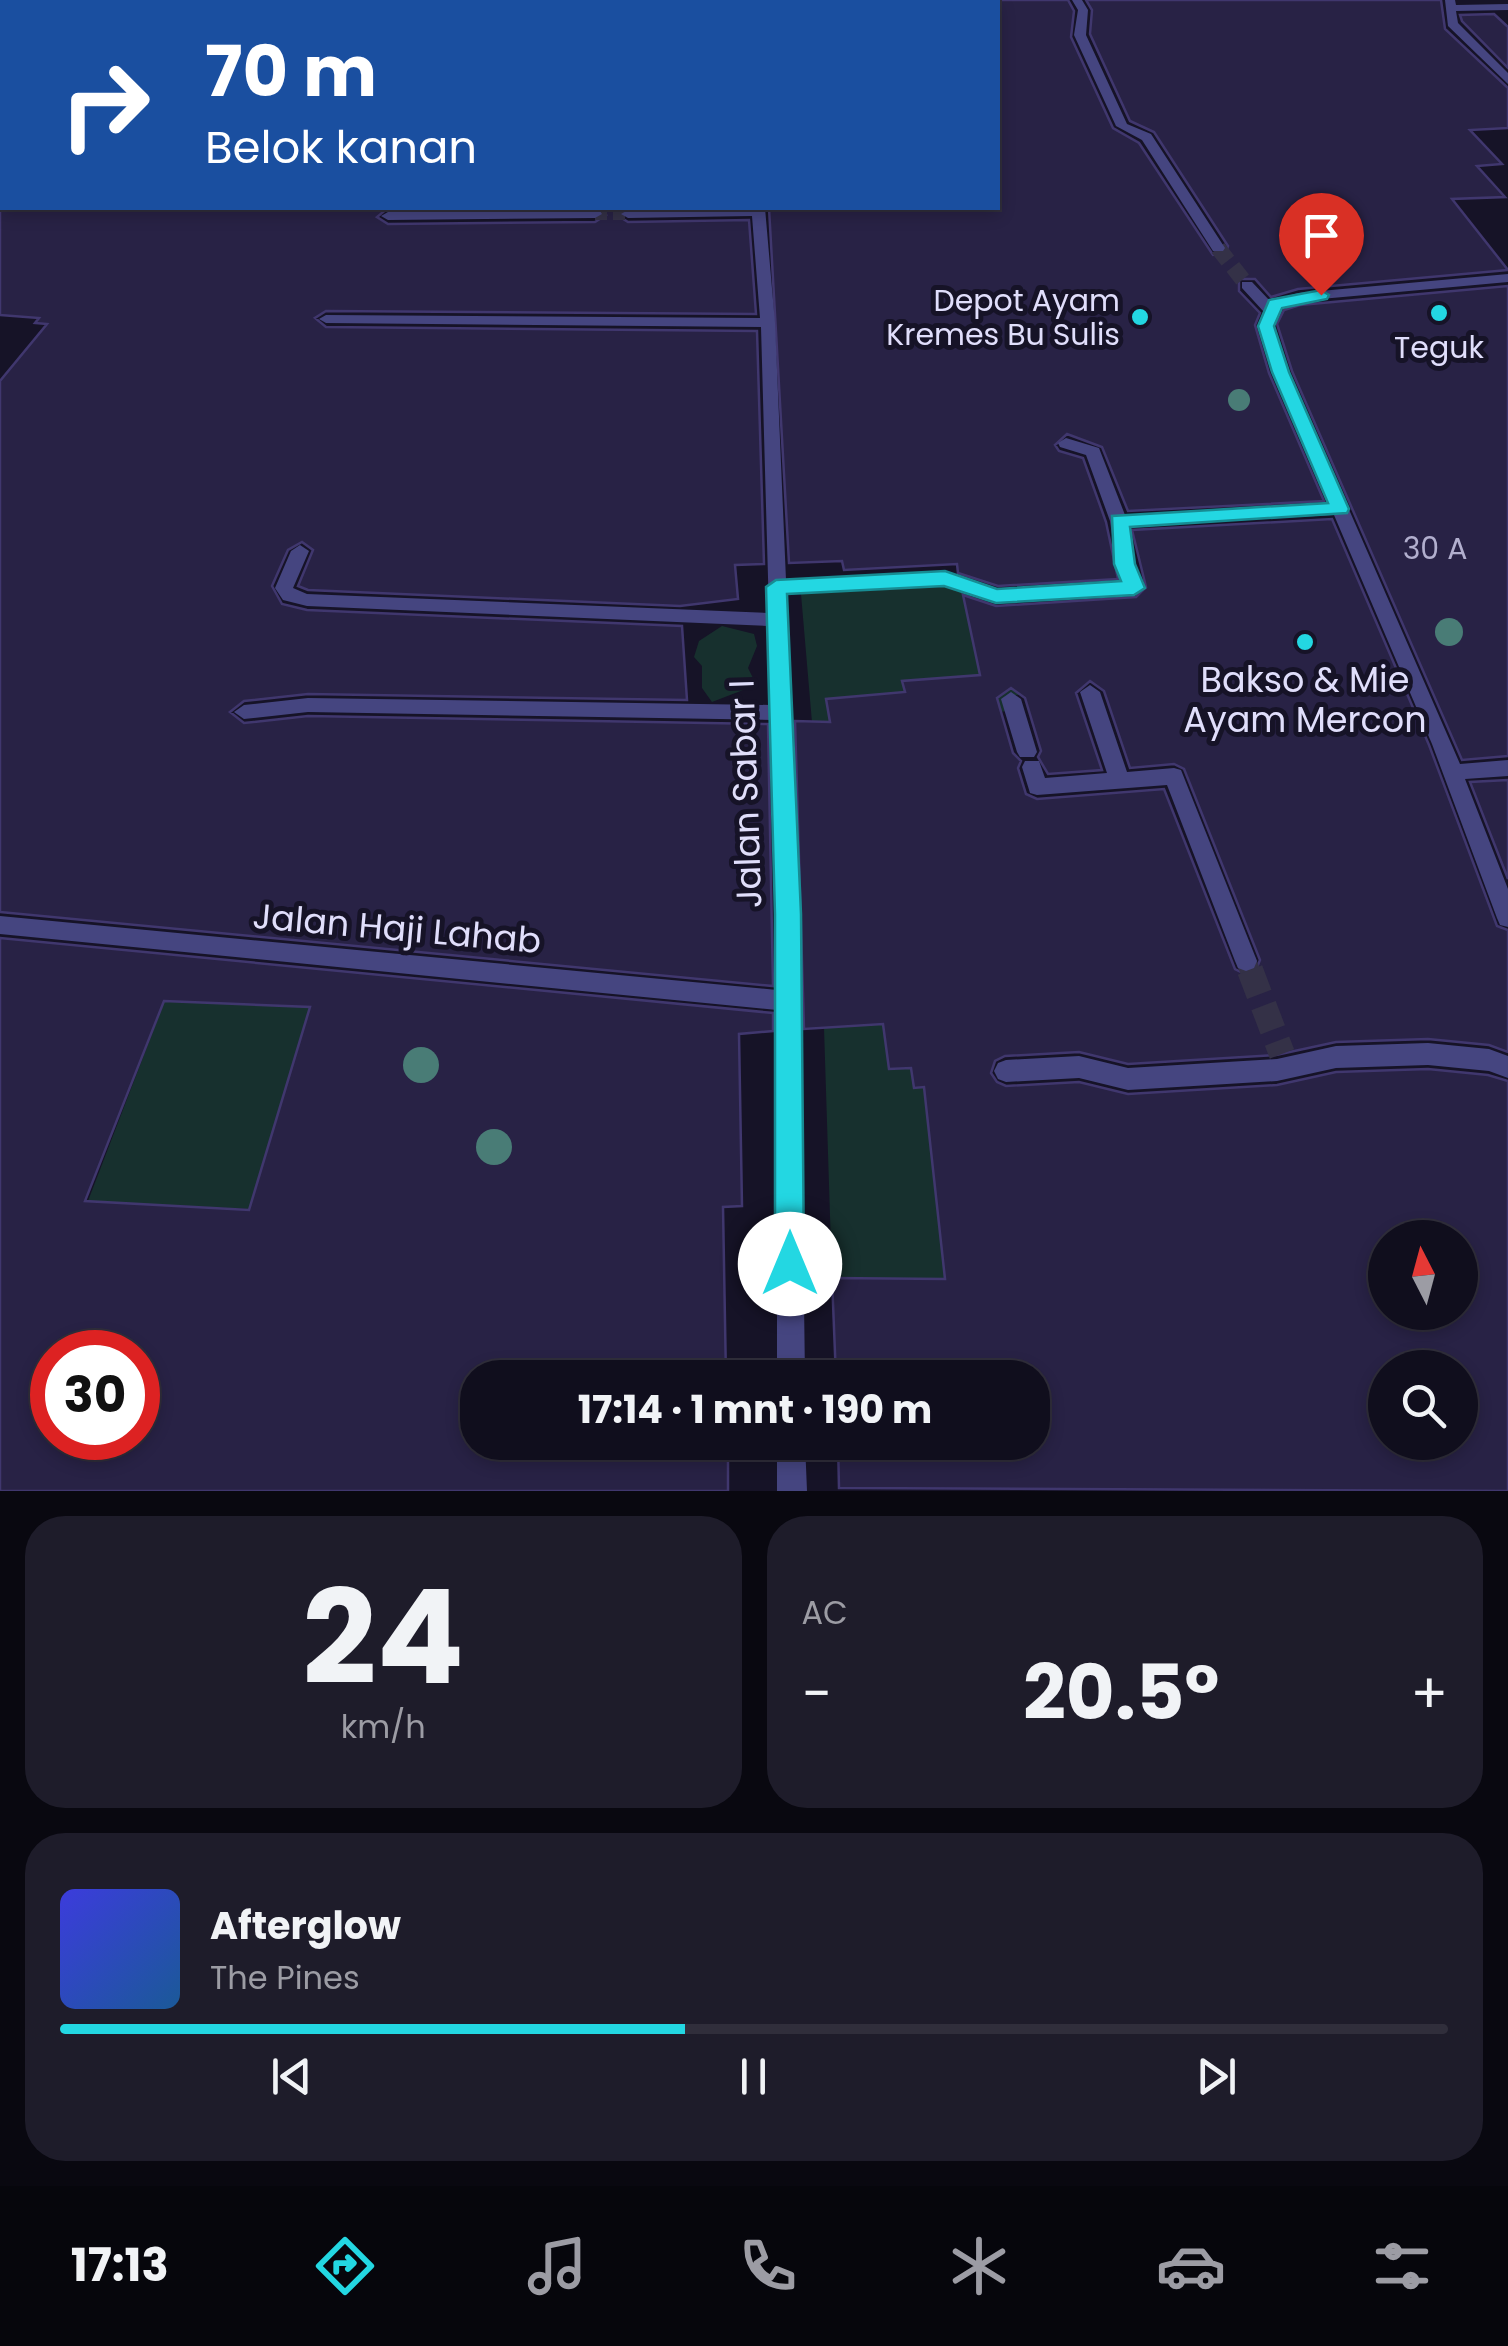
<!DOCTYPE html>
<html lang="id">
<head>
<meta charset="utf-8">
<style>
  :root { --surface:#100e1d; --page:#1e1c2a; --text:#f1f3f6; --muted:#9c9ca4; --line:#302e3b; --accent:#23d7e2 }
  body { margin:0; font-family:Poppins,sans-serif; background:var(--page); color:var(--text); height:100vh; display:flex; flex-direction:column; font-size:38px; white-space:nowrap }
  * { box-sizing:border-box; margin:0 }
  p { font-size:32px; color:var(--muted) }
  .icon { flex:none; width:55px; height:55px; fill:none; stroke:currentColor; stroke-width:2; stroke-linecap:round; stroke-linejoin:round }
  .map { position:relative; height:1491px; overflow:hidden }
  .sheet { display:flex; flex-direction:column; gap:25px; padding:25px; background:#090810; flex:1 }
  .sheet>* { flex:none }
  .hud { position:absolute; left:0px; top:0px; width:1000px; height:210px; box-shadow:0 5px 15px #0003,0 0 0 2px var(--line); background:#1a4fa0; color:#fff; overflow:hidden }
  .needle { width:65px; rotate:354deg }
  .controls { position:absolute; left:1368px; top:1220px; display:grid; gap:20px }
  .controls a { display:grid; place-items:center; width:110px; height:110px; border-radius:50%; background:var(--surface); box-shadow:0 5px 15px #0003,0 0 0 2px var(--line); font-size:50px }
  .speed { position:absolute; left:30px; top:1330px; display:flex; gap:20px; font-size:50px; font-weight:700; text-align:center }
  .speed>* { display:grid; place-content:center; width:130px; height:130px; border-radius:50%; background:var(--surface); box-shadow:0 5px 15px #0003,0 0 0 2px var(--line); line-height:1 }
  .speed .limit { border:15px solid #d22; background:#fff; color:#111 }
  .pin { position:absolute; display:grid; place-items:center; width:85px; height:85px; color:#fff; margin:-102px -42px; border-radius:50% 50% 50% 0; rotate:-45deg; box-shadow:0 0 10px #0007 }
  .pin .icon { rotate:45deg }
  .me { position:absolute; width:110px; margin:-55px; rotate:0deg; stroke-linejoin:round; filter:drop-shadow(0 0 8px #0008) }
  .turn { display:flex; align-items:center; gap:35px; height:210px; padding:0 40px; font-size:45px }
  .turn .icon { width:130px; height:130px; stroke-width:2.5 }
  .turn b { display:block; font-size:70px; line-height:85px }
  .big { font-size:75px; font-weight:700; line-height:1.1 }
  .sheet .tile { flex:1; display:flex; flex-direction:column; justify-content:center; gap:15px; min-width:0; padding:0 35px; border-radius:40px; background:var(--page) }
  .sheet .dial { align-items:center; gap:0 }
  .dial b { font-size:130px; line-height:1 }
  .song { display:flex; align-items:center; gap:30px }
  .cover { width:120px; height:120px; border-radius:15px; background:linear-gradient(135deg,hsl(240 70% 55%),hsl(210 70% 35%)) }
  .played { height:10px; border-radius:5px; background:linear-gradient(90deg,var(--accent) 45%,var(--line) 45%) }
  .keys { display:flex; justify-content:space-around; direction:ltr }
  .heat { display:flex; justify-content:space-between; align-items:center; font-size:55px; direction:ltr }
  .sheet .tiles { flex:1; display:grid; gap:25px; grid-template-columns:1fr 1fr }
  .tile:last-child { grid-column:span 2 }
  .trip { position:absolute; left:460px; top:1360px; width:590px; height:100px; border-radius:40px; background:var(--surface); box-shadow:0 5px 15px #0003,0 0 0 2px var(--line); font-weight:700; line-height:100px; text-align:center }
  .tab-bar { display:flex; height:160px; justify-content:space-around; align-items:center; background:#06060c; color:var(--muted) }
  .tab-bar .icon { width:70px; height:70px }
  .tab-bar .selected { color:var(--accent) }
  .tab-bar b { font-size:45px; color:var(--text) }
  .map>svg:first-child { display:block }
</style>
</head>
<body>
<div class="map">
<svg width="1508" height="1491" viewBox="0 0 1508 1491">
  <rect width="100%" height="100%" fill="#161327"/>
  <path fill="#17302e" d="M957,586c32,17 52,75 62,109l-14,1 4,15 -24,2 -10,-38 -72,6 5,25 -60,5 -3,-14 -18,2 5,32 -19,3 -12,-140z
    M722,626l32,8 3,12 -9,22 6,12 -3,7 -39,15 -10,-14v-22l-8,-9 5,-16z
    M165,1000l145,7 -61,202 -161,-8z
    M880,1003l10,65h21l4,19 30,-3 -16,48 16,147 -113,-1 -8,-250 44,-3z"/>
  <path fill="#282245" stroke="#40376e" stroke-width="2.5" fill-rule="evenodd" d="M977,0h91l6,11 -3,26 42,91 26,15 74,112 13,-2 2,-7 -74,-114 -24,-11 -40,-87 2,-24 -6,-10h355l4,29 63,59v40l-38,2 32,34 -25,2 28,31 -53,2 56,71 -210,19 -27,8 -16,-18h-16v12l21,22 -5,12 14,48 55,128 -196,10 -26,-64 -35,-13 -12,11 4,6 24,7 23,64 12,57 -120,7 -40,-13 -1,-9 -113,6 -2,-9 -53,2 -20,-355h229v-206z
    M1494,14l14,13v41l-46,-47 -2,-6z
    M0,208h547h-159l-11,9 11,7 207,-2 11,-7 -6,-7h25l-8,7 11,7 121,-2 7,94 -430,-3 -11,7 11,9 431,4 7,233 -29,1 3,34 -58,7 -372,-16 -10,-4 15,-36 -11,-8 -14,8 -16,36 10,18 25,6 375,16 5,74 -379,-6 -64,7 -14,11 14,11 64,-7 460,8 5,262 -773,-74v-531l47,-57 -12,-1 4,-5 -39,-3z
    M1508,286v470l-46,4 -170,-389 -15,-47 7,-14 16,-5z
    M1332,519l97,226 68,181 11,4v122l-19,-7 -61,-6 -92,3 -60,13 -148,9 -49,-12 -74,4 -10,5 -4,12 6,9 9,4 73,-4 49,12 149,-9 59,-13 92,-3 60,6 20,6v410l-669,-3 -1,-46h194v-64h-196l-4,-100 113,1 -21,-192 -10,1 -3,-20 -22,1 -6,-45 -79,5 -9,-308 35,1 -4,-23 79,-7 -3,-11 78,-6 -17,-80 33,11 140,-9 10,-10 -14,-57zM1090,681l14,10 26,77 44,-4 10,5 76,191 -5,12 -10,2 -10,-5 -71,-180 -127,10 -11,-5 -8,-26 3,-7 -8,-8 -16,-55 14,-10 14,10 16,53 -3,6 10,17 54,-4 -26,-77zM1385,1238h75v74h-75zM1385,1368h75v74h-75z
    M1508,780v99l-38,-97z
    M0,938l773,75v18l-34,3 3,172 -19,1 3,171h-248v64h250v49h-728zM164,1001l146,6 -61,203 -164,-9zM52,1352h86v86h-86z"/>
  <g fill="none" stroke-linecap="round" stroke-linejoin="round">
    <path stroke="#343147" stroke-width="12" stroke-dasharray="12 6" stroke-linecap="butt" d="M595,214h33"/>
    <path stroke="#343147" stroke-width="16" stroke-dasharray="16 8" stroke-linecap="butt" d="M1218,248l29,37"/>
    <path stroke="#343147" stroke-width="20" stroke-dasharray="20 10" stroke-linecap="butt" d="M1246,961l5,12"/>
    <path stroke="#343147" stroke-width="26" stroke-dasharray="26 12" stroke-linecap="butt" d="M1250,970l32,84"/>
    <path fill="#454580" fill-rule="evenodd" d="M697,0h10v2h-10z
      M1072,0h10l6,10 -2,25 41,89 24,10 74,114 -2,3h-10l-71,-111 -26,-14 -42,-91 4,-25z
      M1445,0h10l1,5 52,-1v6l-52,1 2,12 50,50v11l-60,-58z
      M2,144v8l-2,1v-8z
      M2,180v10l-2,1v-10z
      M765,208l10,115 11,257 159,-8 52,18 126,-8 -7,-18 -6,-43 -24,-66 -26,-8 -2,-4 8,-5 33,10 26,67 205,-11 -57,-132 -14,-48 5,-12 -22,-24v-6h10l18,19 28,-8 210,-19v8l-209,19 -18,6 -8,17 16,48 171,392 48,-4v16l-43,3 43,110v38l-8,-2 -3,-7 -65,-174 -98,-229 -206,11 6,38 9,24 -9,6 -138,8 -52,-18 -158,9 13,321 6,464h-28v-368l-777,-76v-18l777,74 -5,-270 -464,-8 -64,7 -10,-7 10,-7 64,-7 463,7 -2,-79 -462,-20 -24,-6 -8,-12 16,-37 9,-6 9,6 -16,37 14,6 462,19 -8,-286 -435,-4 -7,-4 7,-4 434,3 -8,-102 -124,2 -7,-4 7,-4z
      M600,211l2,3 -7,4 -207,2 -7,-4 7,-4z
      M1090,685l10,7 27,80 47,-4 7,2 76,191 -3,7 -8,3 -8,-3 -3,-7 -68,-176 -130,10 -7,-2 -8,-26 3,-6h14l6,17 62,-5 -27,-81z
      M1011,692l10,7 16,53 -3,5h-14l-3,-5 -16,-53z
      M1428,1043l61,6 19,7v22l-19,-7 -61,-6 -92,3 -59,13 -149,9 -49,-12 -73,4 -8,-3 -4,-8 4,-8 8,-3 73,-4 49,12 149,-9 59,-13z
      M777,1442h28l2,49h-30z"/>
  </g>
  <g fill="#497c76">
    <circle cx="1239" cy="400" r="11"/>
    <circle cx="1449" cy="632" r="14"/>
    <circle cx="421" cy="1065" r="18"/>
    <circle cx="494" cy="1147" r="18"/>
  </g>
  <path fill="#23d7e2" stroke="#178c93" stroke-width="2.5" d="M1321,290l8,5 -2,4 -45,9 -8,18 15,46 60,137 -2,4 -217,14 5,37 10,24 -11,7 -138,8 -52,-17 -157,8 14,320 3,350 -4,11 -10,4 -11,-4 -4,-11v-350l-9,-327 10,-7 169,-9 52,18 124,-8 -7,-17 -2,-48 216,-13 -56,-131 -14,-46 11,-26z"/>
  <g fill="#23d7e2" stroke="#161327" stroke-width="4">
    <circle cx="1439" cy="313" r="10"/>
    <circle cx="1140" cy="317" r="10"/>
    <circle cx="1305" cy="642" r="10"/>
  </g>
  <g text-anchor="middle" dominant-baseline="central" stroke-width="10" stroke-linejoin="round" paint-order="stroke">
    <g font-size="30" fill="#e0defb" stroke="#161327" text-anchor="end">
      <text x="1120" y="300">Depot Ayam<tspan x="1120" dy="34">Kremes Bu Sulis</tspan></text>
      <text x="1439" y="347" text-anchor="middle">Teguk</text>
    </g>
    <g font-size="30" fill="#b2afce">
      <text x="1435" y="548">30 A</text>
    </g>
    <g font-size="35" fill="#e0defb" stroke="#161327">
      <text x="1305" y="679">Bakso &amp; Mie<tspan x="1305" dy="40">Ayam Mercon</tspan></text>
    </g>
    <g font-size="35" fill="#e0defb" stroke="#161327">
      <text transform="translate(745 794) rotate(-92)">Jalan Sabar I</text>
      <text transform="translate(397 928) rotate(5)">Jalan Haji Lahab</text>
    </g>
  </g>
</svg>
<div class="controls">
<a><svg class="needle" viewBox="-14 -14 28 28"><path d="M0-13l5 13h-10z" fill="#e53935"/><path d="M0 13l5-13h-10z" fill="#9c9ca4"/></svg></a>
<a><svg class="icon" aria-label="search" viewBox="0 0 24 24"><circle cx="10" cy="10" r="6"/><path d="M15 15l6 6"/></svg></a>
</div>
<div class="speed"><div class="limit">30</div></div>
<div class="pin" style="left:1321px;top:295px;background:#d93025"><svg class="icon" aria-label="arrive" viewBox="0 0 24 24"><path d="M6 21V4h12l-3 4 3 4H6"/></svg></div>
<svg class="me" style="left:790px;top:1264px" viewBox="-20 -20 40 40"><circle r="19" fill="#fff"/><path d="M0-13L10 11 0 6-10 11z" fill="#23d7e2"/></svg>
<div class="trip">17:14 · 1 mnt · 190 m</div>
<div class="hud">
<div class="turn"><svg class="icon" aria-label="right" viewBox="0 0 24 24"><path d="M7 20v-9h11M14 6l5 5-5 5"/></svg><div><b>70 m</b>Belok kanan</div></div>
</div>
</div>
<section class="sheet">
<div class="tiles">
<div class="tile dial"><b>24</b><p>km/h</p></div>
<div class="tile"><p>AC</p>
<div class="heat"><a>−</a><b class="big">20.5°</b><a>+</a></div>
</div>
<div class="tile">
<div class="song"><i class="cover"></i><div><b>Afterglow</b><p>The Pines</p></div></div>
<div class="played"></div>
<div class="keys"><svg class="icon" aria-label="previous" viewBox="0 0 24 24"><path d="M18 5L8 12l10 7zM5 5v14"/></svg><svg class="icon" aria-label="pause" viewBox="0 0 24 24"><path d="M8 5v14M16 5v14"/></svg><svg class="icon" aria-label="next" viewBox="0 0 24 24"><path d="M6 5l10 7-10 7zM19 5v14"/></svg></div>
</div>
</div>
</section>
<nav class="tab-bar">
<b>17:13</b>
<svg class="icon selected" aria-label="directions" viewBox="0 0 24 24"><path d="M12 3l9 9-9 9-9-9zM9 14v-3h6M13 9l2 2-2 2"/></svg>
<svg class="icon" aria-label="music" viewBox="0 0 24 24"><path d="M9 18V5l10-2v13"/><circle cx="6" cy="18" r="3"/><circle cx="16" cy="16" r="3"/></svg>
<svg class="icon" aria-label="phone" viewBox="0 0 24 24"><path d="M5 4h4l2 5-3 2q2 4 5 5l2-3 5 2v4C11 20 4 13 5 4z"/></svg>
<svg class="icon" aria-label="climate" viewBox="0 0 24 24"><path d="M12 3v18M4 7l16 10M4 17L20 7"/></svg>
<svg class="icon" aria-label="car" viewBox="0 0 24 24"><path d="M5 17H2v-5l4-1 3-4h7l3 4 3 1v5h-3M9 17h6M6 11h13"/><circle cx="7" cy="17" r="2"/><circle cx="17" cy="17" r="2"/></svg>
<svg class="icon" aria-label="filters" viewBox="0 0 24 24"><path d="M4 7h16M4 17h16"/><circle cx="9" cy="7" r="2"/><circle cx="15" cy="17" r="2"/></svg>
</nav>
</body>
</html>
